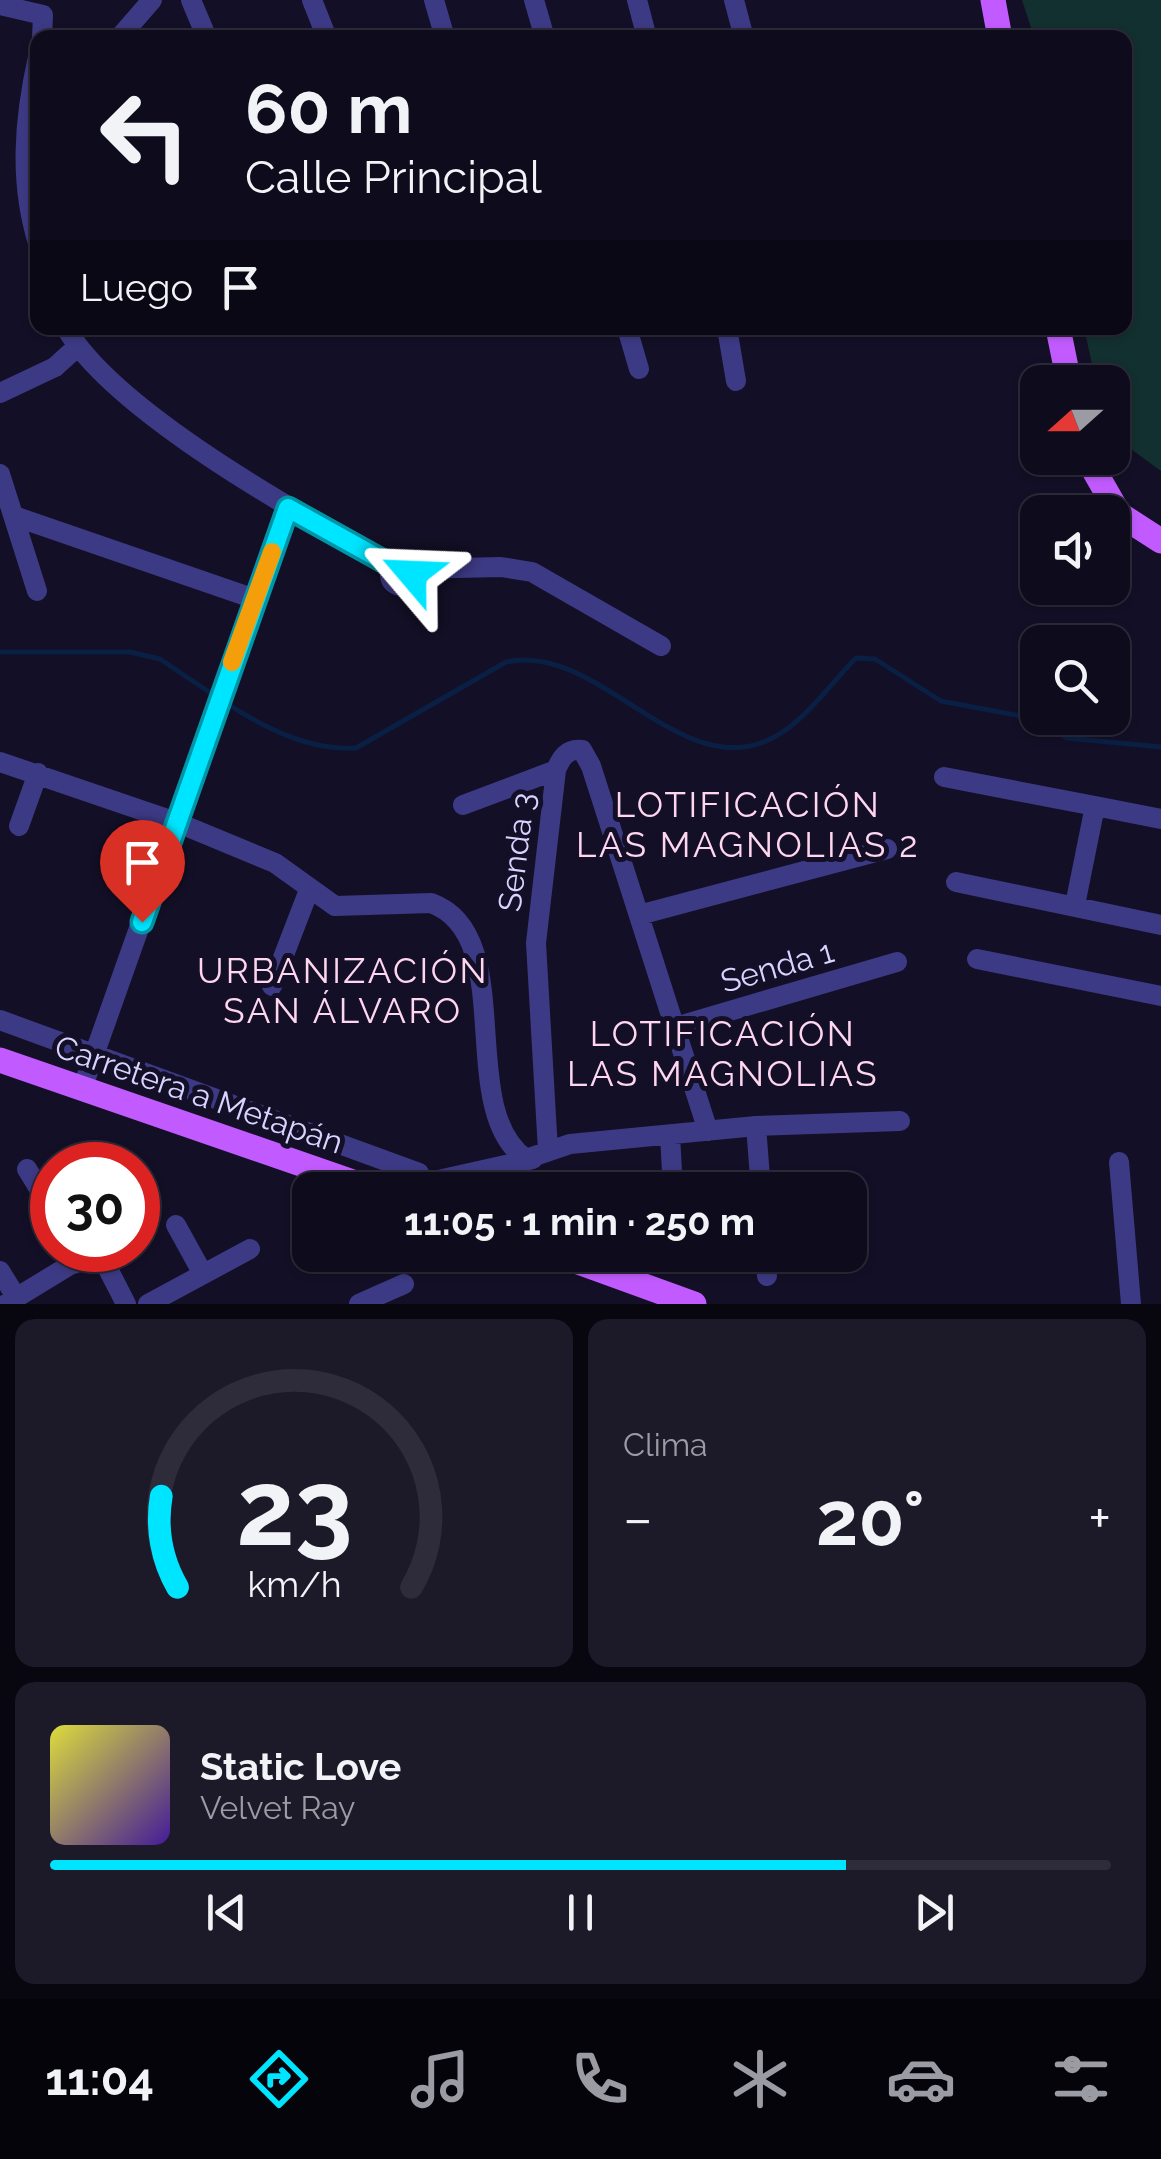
<!DOCTYPE html>
<html lang="es">
<head>
<meta charset="utf-8">
<style>
  :root { --surface:#0e0b1c; --page:#1c1929; --text:#f1f3f6; --muted:#9b9ba3; --line:#2e2b3b; --accent:#00e5ff }
  body { margin:0; font-family:Raleway,sans-serif; background:var(--page); color:var(--text); height:100vh; display:flex; flex-direction:column; font-size:38px; white-space:nowrap }
  * { box-sizing:border-box; margin:0 }
  p { font-size:32px; color:var(--muted) }
  .icon { flex:none; width:55px; height:55px; fill:none; stroke:currentColor; stroke-width:2; stroke-linecap:round; stroke-linejoin:round }
  .map { position:relative; height:1304px; overflow:hidden }
  .details { display:flex; flex-direction:column; gap:15px; padding:15px; background:#08060f; flex:1 }
  .details>* { flex:none }
  .top-card { position:absolute; left:30px; top:30px; width:1102px; height:305px; border-radius:20px; box-shadow:0 2px 8px #0004,0 0 0 2px var(--line); background:#0e0b1c; color:var(--text); overflow:hidden }
  .needle { width:65px; rotate:249deg }
  .controls { position:absolute; left:1020px; top:365px; display:grid; gap:20px }
  .controls a { display:grid; place-items:center; width:110px; height:110px; border-radius:20px; background:var(--surface); box-shadow:0 2px 8px #0004,0 0 0 2px var(--line); font-size:50px }
  .speed { position:absolute; left:30px; top:1142px; display:flex; gap:20px; font-size:50px; font-weight:700; text-align:center }
  .speed>* { display:grid; place-content:center; width:130px; height:130px; border-radius:50%; background:var(--surface); box-shadow:0 2px 8px #0004,0 0 0 2px var(--line); line-height:1 }
  .speed .limit { border:15px solid #d22; background:#fff; color:#111 }
  .pin { position:absolute; display:grid; place-items:center; width:85px; height:85px; color:#fff; margin:-102px -42px; border-radius:50% 50% 50% 0; rotate:-45deg; box-shadow:0 0 10px #0007 }
  .pin .icon { rotate:45deg }
  .me { position:absolute; width:110px; margin:-55px; rotate:296deg; stroke-linejoin:round; filter:drop-shadow(0 0 8px #0008) }
  .turn { display:flex; align-items:center; gap:35px; height:210px; padding:0 50px; font-size:45px }
  .turn .icon { width:130px; height:130px; stroke-width:2.5 }
  .turn b { display:block; font-size:70px; line-height:85px }
  .then { display:flex; align-items:center; height:95px; padding:0 50px; background:#0003; gap:20px; font-size:38px }
  .big { font-size:75px; font-weight:700; line-height:1.1 }
  .details .tile { flex:1; display:flex; flex-direction:column; justify-content:center; gap:15px; min-width:0; padding:0 35px; border-radius:20px; background:var(--page) }
  .details .dial { align-items:center; gap:0 }
  .dial svg { height:260px; overflow:visible; fill:none; stroke:var(--line); stroke-width:7; stroke-linecap:round; text-anchor:middle }
  .dial text { fill:var(--text); stroke:none }
  .song { display:flex; align-items:center; gap:30px }
  .cover { width:120px; height:120px; border-radius:15px; background:linear-gradient(135deg,hsl(60 70% 55%),hsl(260 70% 35%)) }
  .played { height:10px; border-radius:5px; background:linear-gradient(90deg,var(--accent) 75%,var(--line) 75%) }
  .keys { display:flex; justify-content:space-around; direction:ltr }
  .heat { display:flex; justify-content:space-between; align-items:center; font-size:55px; direction:ltr }
  .details .tiles { flex:1; display:grid; gap:15px; grid-template-columns:1fr 1fr }
  .tile:last-child { grid-column:span 2 }
  .trip { position:absolute; left:292px; top:1172px; width:575px; height:100px; border-radius:20px; background:var(--surface); box-shadow:0 2px 8px #0004,0 0 0 2px var(--line); font-weight:700; line-height:100px; text-align:center }
  .tabs { display:flex; height:160px; justify-content:space-around; align-items:center; background:#06040b; color:var(--muted) }
  .tabs .icon { width:70px; height:70px }
  .tabs .active { color:var(--accent) }
  .tabs b { font-size:45px; color:var(--text) }
  .map>svg:first-child { display:block }
</style>
</head>
<body>
<div class="map">
<svg width="1161" height="1304" viewBox="0 0 1161 1304">
  <rect width="100%" height="100%" fill="#130f26"/>
  <path fill="#12302f" d="M1022,0h139v471l-48,-35 -1,-54h-16l-12,-54h41v-290l-91,-1z"/>
  <g fill="none" stroke-linecap="round" stroke-linejoin="round">
    <path stroke="#0a1f44" stroke-width="5" d="M0,652h130l30,7 55,37
      M225,702c37,25 85,49 131,46l150,-86c91,-20 171,117 260,79 35,-14 63,-56 90,-83l19,1 66,42 90,17 36,20 94,9"/>
    <path stroke="#3d3a85" stroke-width="20" d="M191,0l16,38
      M312,0l15,38
      M434,0l11,38
      M534,0l11,38
      M637,0l10,38
      M734,0l10,38
      M0,5l43,10 -1,23
      M119,38l33,-38
      M38,57c-14,62 -19,125 0,186
      M66,328c48,84 240,190 328,239
      M627,328l12,41
      M727,328l9,53
      M0,393l55,-26 22,-20
      M0,474l37,117
      M14,516l241,83
      M390 575a11 11 0 1 1 22 0a11 11 0 1 1-22 0Z
      M410,569l91,-2 31,5 129,74
      M0,762l176,60 99,41 60,43 96,-3c89,32 23,206 95,256l44,-15 186,-18 144,-5
      M944,777l151,29 -20,99
      M463,805l93,-35
      M1095,806l66,13
      M19,826l19,-53
      M956,882l205,43
      M639,915l248,-66
      M977,959l184,37
      M272,986l37,-96
      M0,1020l419,153 8,17
      M675,1027l222,-65
      M82,1089l206,-581
      M756,1126l5,64
      M670,1135l3,55
      M548,1151l-12,-208 20,-173c5,-12 11,-22 26,-20l9,16 117,365
      M1119,1162l12,142
      M27,1169l25,41
      M425,1183l108,-24
      M176,1225l27,49
      M765,1255l2,21
      M0,1271l16,26
      M6,1304l64,-39 13,-4 23,4 20,39
      M148,1304l102,-55
      M359,1304l45,-20"/>
    <path stroke="#c25bff" stroke-width="25" d="M993,0l7,38
      M1058,328l11,54
      M1087,458l32,56 42,27
      M0,1060l376,130
      M559,1255l135,49"/>
  </g>
  <g fill="none" stroke-linecap="round" stroke-linejoin="round">
    <g stroke="#0095a6" stroke-width="25">
      <path id="route" d="M142,922l146,-414 106,59 13,-1 5,8"/>
    </g>
    <use href="#route" stroke="#00e5ff" stroke-width="18"/>
    <path stroke="#f59e0b" stroke-width="18" d="M232,662l40,-110"/>
  </g>
  <g text-anchor="middle" dominant-baseline="central" stroke-width="10" stroke-linejoin="round" paint-order="stroke">
    <g font-size="32" fill="#d9d4ff" stroke="#130f26">
      <text transform="translate(516 852) rotate(-83)">Senda 3</text>
      <text transform="translate(777 966) rotate(-16)">Senda 1</text>
      <text transform="translate(199 1094) rotate(19)">Carretera a Metapán</text>
    </g>
    <g font-size="35" letter-spacing="2.5" fill="#ffd6f0" stroke="#130f26">
      <text x="748" y="804">LOTIFICACIÓN<tspan x="748" dy="40">LAS MAGNOLIAS 2</tspan></text>
      <text x="343" y="970">URBANIZACIÓN<tspan x="343" dy="40">SAN ÁLVARO</tspan></text>
      <text x="723" y="1033">LOTIFICACIÓN<tspan x="723" dy="40">LAS MAGNOLIAS</tspan></text>
    </g>
  </g>
</svg>
<div class="controls">
<a><svg class="needle" viewBox="-14 -14 28 28"><path d="M0-13l5 13h-10z" fill="#e53935"/><path d="M0 13l5-13h-10z" fill="#9b9ba3"/></svg></a>
<a><svg class="icon" aria-label="sound" viewBox="0 0 24 24"><path d="M4 9h4l5-4v14l-5-4H4zM17 9q2 3 0 6"/></svg></a>
<a><svg class="icon" aria-label="search" viewBox="0 0 24 24"><circle cx="10" cy="10" r="6"/><path d="M15 15l6 6"/></svg></a>
</div>
<div class="speed"><div class="limit">30</div></div>
<div class="pin" style="left:142px;top:922px;background:#d93025"><svg class="icon" aria-label="arrive" viewBox="0 0 24 24"><path d="M6 21V4h12l-3 4 3 4H6"/></svg></div>
<svg class="me" style="left:412px;top:574px" viewBox="-20 -20 40 40"><path d="M0-17L14 15 0 8-14 15z" fill="#00e5ff" stroke="#fff" stroke-width="4"/></svg>
<div class="trip">11:05 · 1 min · 250 m</div>
<div class="top-card">
<div class="turn"><svg class="icon" aria-label="left" viewBox="0 0 24 24"><path d="M17 20v-9H6M10 6l-5 5 5 5"/></svg><div><b>60 m</b>Calle Principal</div></div>
<div class="then">Luego<svg class="icon" aria-label="arrive" viewBox="0 0 24 24"><path d="M6 21V4h12l-3 4 3 4H6"/></svg></div>
</div>
</div>
<section class="details">
<div class="tiles">
<div class="tile dial"><svg viewBox="0 0 100 80">
<path d="M14 69A42 42 0 1 1 86 69"/>
<path d="M14 69A42 42 0 0 1 9 41" stroke="#00e5ff"/>
<text x="50" y="56" font-size="32" font-weight="700">23</text>
<text x="50" y="72" font-size="11">km/h</text>
</svg></div>
<div class="tile"><p>Clima</p>
<div class="heat"><a>−</a><b class="big">20°</b><a>+</a></div>
</div>
<div class="tile">
<div class="song"><i class="cover"></i><div><b>Static Love</b><p>Velvet Ray</p></div></div>
<div class="played"></div>
<div class="keys"><svg class="icon" aria-label="previous" viewBox="0 0 24 24"><path d="M18 5L8 12l10 7zM5 5v14"/></svg><svg class="icon" aria-label="pause" viewBox="0 0 24 24"><path d="M8 5v14M16 5v14"/></svg><svg class="icon" aria-label="next" viewBox="0 0 24 24"><path d="M6 5l10 7-10 7zM19 5v14"/></svg></div>
</div>
</div>
</section>
<nav class="tabs">
<b>11:04</b>
<svg class="icon active" aria-label="directions" viewBox="0 0 24 24"><path d="M12 3l9 9-9 9-9-9zM9 14v-3h6M13 9l2 2-2 2"/></svg>
<svg class="icon" aria-label="music" viewBox="0 0 24 24"><path d="M9 18V5l10-2v13"/><circle cx="6" cy="18" r="3"/><circle cx="16" cy="16" r="3"/></svg>
<svg class="icon" aria-label="phone" viewBox="0 0 24 24"><path d="M5 4h4l2 5-3 2q2 4 5 5l2-3 5 2v4C11 20 4 13 5 4z"/></svg>
<svg class="icon" aria-label="climate" viewBox="0 0 24 24"><path d="M12 3v18M4 7l16 10M4 17L20 7"/></svg>
<svg class="icon" aria-label="car" viewBox="0 0 24 24"><path d="M5 17H2v-5l4-1 3-4h7l3 4 3 1v5h-3M9 17h6M6 11h13"/><circle cx="7" cy="17" r="2"/><circle cx="17" cy="17" r="2"/></svg>
<svg class="icon" aria-label="filters" viewBox="0 0 24 24"><path d="M4 7h16M4 17h16"/><circle cx="9" cy="7" r="2"/><circle cx="15" cy="17" r="2"/></svg>
</nav>
</body>
</html>
